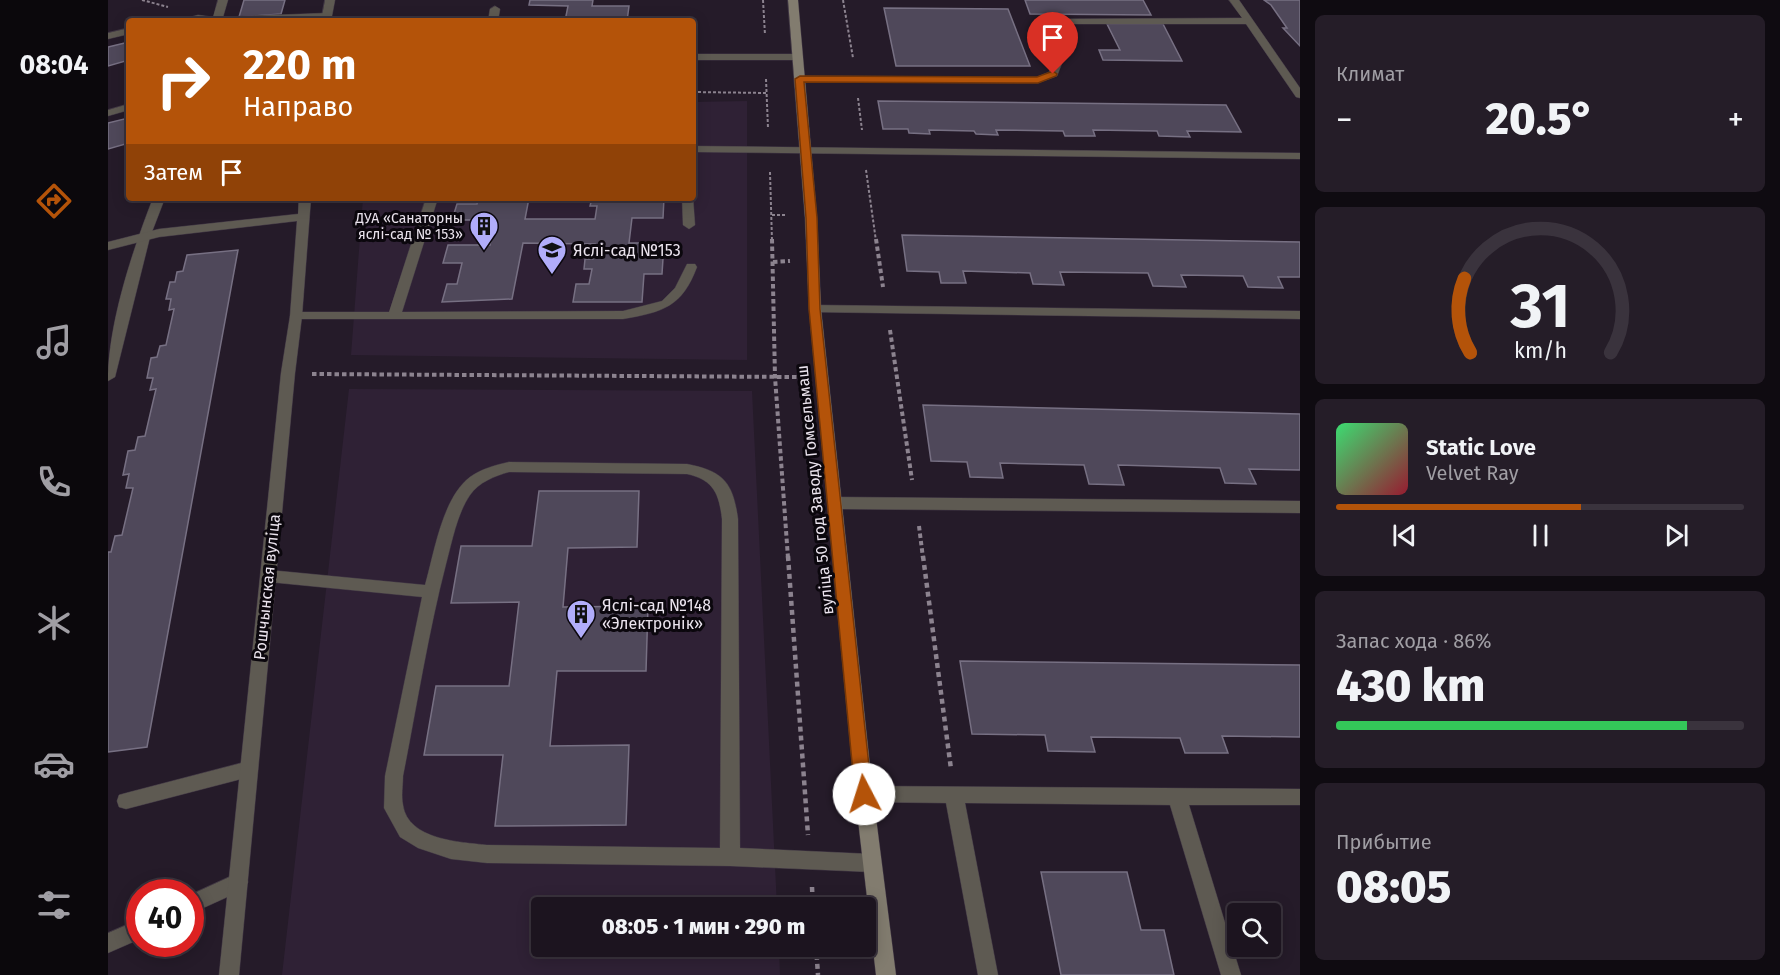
<!DOCTYPE html>
<html lang="ru">
<head>
<meta charset="utf-8">
<style>
  :root { --surface:#1c141f; --page:#251d28; --text:#f1f3f6; --muted:#a09ea4; --line:#3a333d; --accent:#b45309 }
  body { margin:0; font-family:"Fira Sans",sans-serif; background:var(--page); color:var(--text); height:100vh; display:flex; flex-direction:column; font-size:22px; white-space:nowrap }
  * { box-sizing:border-box; margin:0 }
  p { font-size:20px; color:var(--muted) }
  .icon { flex:none; width:33px; height:33px; fill:none; stroke:currentColor; stroke-width:2; stroke-linecap:round; stroke-linejoin:round }
  .map { position:relative; flex:1; overflow:hidden }
  .side { display:flex; flex-direction:column; gap:15px; padding:15px; background:#0f0b11; width:480px }
  .side>* { flex:none }
  .hud { position:absolute; left:18px; top:18px; width:570px; height:183px; border-radius:6px; box-shadow:0 3px 15px #0003,0 0 0 2px var(--line); background:#b45309; color:#fff; overflow:hidden }
  .tools { position:absolute; left:1119px; top:903px; display:grid; gap:12px }
  .tools a { display:grid; place-items:center; width:54px; height:54px; border-radius:6px; background:var(--surface); box-shadow:0 3px 15px #0003,0 0 0 2px var(--line); font-size:30px }
  .speed { position:absolute; left:18px; top:879px; display:flex; gap:12px; font-size:30px; font-weight:700; text-align:center }
  .speed>* { display:grid; place-content:center; width:78px; height:78px; border-radius:50%; background:var(--surface); box-shadow:0 3px 15px #0003,0 0 0 2px var(--line); line-height:1 }
  .speed .limit { border:9px solid #d22; background:#fff; color:#111 }
  .pin { position:absolute; display:grid; place-items:center; width:51px; height:51px; color:#fff; margin:-62px -26px; border-radius:50% 50% 50% 0; rotate:-45deg; box-shadow:0 0 6px #0007 }
  .pin .icon { rotate:45deg }
  .me { position:absolute; width:66px; margin:-33px; rotate:355deg; stroke-linejoin:round; filter:drop-shadow(0 0 4px #0008) }
  .turn { display:flex; align-items:center; gap:21px; height:126px; padding:0 18px; font-size:27px }
  .turn .icon { width:78px; height:78px; stroke-width:2.5 }
  .turn b { display:block; font-size:42px; line-height:51px }
  .then { display:flex; align-items:center; height:57px; padding:0 18px; background:#0003; gap:12px; font-size:22px }
  .big { font-size:45px; font-weight:800; line-height:1.1 }
  .side .card { flex:1; display:flex; flex-direction:column; justify-content:center; gap:9px; min-width:0; padding:0 21px; border-radius:9px; background:var(--page) }
  .side .dial { align-items:center; gap:0 }
  .dial svg { height:156px; overflow:visible; fill:none; stroke:var(--line); stroke-width:7; stroke-linecap:round; text-anchor:middle }
  .dial text { fill:var(--text); stroke:none }
  .song { display:flex; align-items:center; gap:18px }
  .cover { width:72px; height:72px; border-radius:9px; background:linear-gradient(135deg,hsl(140 70% 55%),hsl(350 70% 35%)) }
  .played { height:6px; border-radius:3px; background:linear-gradient(90deg,var(--accent) 60%,var(--line) 60%) }
  .keys { display:flex; justify-content:space-around; direction:ltr }
  .heat { display:flex; justify-content:space-between; align-items:center; font-size:33px; direction:ltr }
  .charge { height:9px; border-radius:4px; background:linear-gradient(90deg,#34c759 86%,var(--line) 0) }
  .trip { position:absolute; left:423px; top:897px; width:345px; height:60px; border-radius:6px; background:var(--surface); box-shadow:0 3px 15px #0003,0 0 0 2px var(--line); font-weight:800; line-height:60px; text-align:center }
  main { display:flex; flex:1; min-height:0 }
  .dock { display:flex; flex-direction:column; width:108px; justify-content:space-around; align-items:center; background:#0b080c; color:var(--muted) }
  .dock .icon { width:42px; height:42px }
  .dock .on { color:var(--accent) }
  .dock b { font-size:27px; color:var(--text) }
  .map>svg:first-child { display:block }
</style>
</head>
<body>
<main>
<nav class="dock">
<b>08:04</b>
<svg class="icon on" aria-label="directions" viewBox="0 0 24 24"><path d="M12 3l9 9-9 9-9-9zM9 14v-3h6M13 9l2 2-2 2"/></svg>
<svg class="icon" aria-label="music" viewBox="0 0 24 24"><path d="M9 18V5l10-2v13"/><circle cx="6" cy="18" r="3"/><circle cx="16" cy="16" r="3"/></svg>
<svg class="icon" aria-label="phone" viewBox="0 0 24 24"><path d="M5 4h4l2 5-3 2q2 4 5 5l2-3 5 2v4C11 20 4 13 5 4z"/></svg>
<svg class="icon" aria-label="climate" viewBox="0 0 24 24"><path d="M12 3v18M4 7l16 10M4 17L20 7"/></svg>
<svg class="icon" aria-label="car" viewBox="0 0 24 24"><path d="M5 17H2v-5l4-1 3-4h7l3 4 3 1v5h-3M9 17h6M6 11h13"/><circle cx="7" cy="17" r="2"/><circle cx="17" cy="17" r="2"/></svg>
<svg class="icon" aria-label="filters" viewBox="0 0 24 24"><path d="M4 7h16M4 17h16"/><circle cx="9" cy="7" r="2"/><circle cx="15" cy="17" r="2"/></svg>
</nav>
<div class="map">
<svg width="1192" height="975" viewBox="0 0 1192 975">
  <rect width="100%" height="100%" fill="#251b29"/>
  <path fill="#2f2135" d="M639,101v259l-396,-5 12,-157h330v-96z
    M241,389l403,2 25,516 -235,1v38l237,1 1,28h-498z"/>
  <path fill="#4f485a" stroke="#777083" stroke-width="1.5" d="M136,0h41l-4,14 -42,3z
    M422,0h63l-1,6h37l-2,15h-62l3,-15 -39,-1z
    M917,0h118l8,15 -121,-1z
    M1156,0h36v46l-17,-18h4l-16,-23z
    M776,8l124,1 22,57h-134z
    M999,24h56l19,37 -79,-1 -4,-10h21z
    M21,42v18l-21,6v-19z
    M770,101l348,4 15,27 -54,-1 3,6 -31,-1 -2,-5 -64,-1 2,6h-30l-2,-5 -67,-1 2,5 -22,-1 -2,-3 -45,-1 1,4 -21,-1 -1,-4h-25z
    M16,119l5,9v15l-21,6v-26z
    M370,198h51l-4,21h70l2,-13h-7l2,-8h72l-1,20h-31l-3,25h35l-2,31h-18l-2,28h-69l3,-18h13l3,-15h-8l1,-10h8l2,-15 -72,-1 -11,56 -70,3 5,-18h10l5,-21h-19l5,-18h42l5,-25h-43l5,-16h20z
    M794,235l398,7v35h-22l5,11 -35,-1 -5,-11 -62,-1 5,12 -33,-1 -5,-13 -88,-1 4,13 -31,-1 -3,-11 -67,-2 3,12h-25l-2,-11 -32,-1z
    M130,250l-91,497 -39,5v-200h3l4,-16 7,-1 11,-47h-7l3,-14 -6,1 5,-24 7,-1 3,-13 7,-1 11,-47 -6,1 3,-12h-6l4,-20 6,-1 3,-11 6,-1 8,-36 -5,1 2,-11h-5l4,-17h5l2,-10 6,-1 4,-16z
    M815,405l377,9v56l-51,-1 7,15 -31,-1 -5,-15 -102,-3 6,20 -35,-1 -5,-19 -84,-2 3,15 -33,-1 -3,-15 -36,-1z
    M431,491h100l-2,56 -69,1 -5,59 85,-1 -2,65h-89l-7,75 79,-1 -3,80 -131,1 8,-71h-79l12,-69h73l10,-84 -68,1 10,-57h71z
    M852,661l340,4v72l-78,-1 6,17h-43l-5,-15 -89,-1 4,15 -47,-1 -3,-16 -73,-1z
    M933,872h86l14,58h23l10,45h-113z"/>
  <g fill="none" stroke-linecap="round" stroke-linejoin="round">
    <g stroke="#413745" stroke-width="1">
      <path id="lane" d="M110,0h10l-5,17 104,-4 5,3 -5,3 -152,2 23,-6 15,2z
        M1121,0h10l61,88v10l-4,-1 -50,-73h-194l12,34 -7,18 -19,7 -239,-1 -5,-3 5,-3 238,1 12,-5 5,-14 -11,-39 199,-1z
        M387,6l5,3 -2,12h-10l2,-12z
        M21,28v6l-21,5v-6z
        M585,54h105l5,3 -5,3h-105z
        M17,105l4,1v4l-21,6v-6z
        M585,146l607,7v6l-607,-7z
        M585,197l2,28 -6,4 -6,-4 -1,-27z
        M45,198h12l-15,39 -35,140 -7,4c0,-57 24,-129 45,-183z
        M318,198h12l-36,114 221,-1 39,-10 13,-13 12,-24h8l2,3c-15,40 -34,45 -74,52h-332l-1,-3 6,-4h93z
        M707,305l485,6v8l-490,-7 -1,-3z
        M401,462l178,2c36,7 46,18 51,55l2,329 131,6 7,3 3,6 -3,6 -7,3 -141,-6 -243,-3 -36,-4 -33,-11 -18,-11 -16,-29 1,-32 37,-179 -153,-15 -6,-2 -2,-4 2,-4 6,-2 156,15c9,-31 17,-87 45,-108 11,-8 25,-12 39,-15zM401,472l178,2c27,6 32,20 35,45l-2,329 -233,-3c-27,-3 -79,-5 -84,-40 -2,-9 0,-20 0,-29 14,-71 25,-142 43,-212 6,-22 11,-50 24,-69 9,-13 25,-19 39,-23z
        M728,497l464,4v12l-464,-4 -8,-6z
        M141,761l7,2 2,6 -2,6 -7,2 -123,32 -7,-2 -2,-6 2,-6 7,-2z
        M756,786l436,3v16h-111l52,170h-20l-51,-170 -205,-2 33,172h-20l-32,-172 -82,-1 -7,-2 -2,-6 2,-6z
        M130,873l7,2 3,7 -3,7 -55,25v-19z
        M32,919v20l-32,14v-20z"/>
    </g>
    <g stroke="#413745" stroke-width="1">
      <path id="street" d="M217,0h10l-4,21h-10z
        M191,198h12l-9,118 -7,57 -56,602h-20l62,-602 9,-57 7,-95 -138,16 -51,13v-8l51,-13 139,-15z"/>
    </g>
    <g stroke="#413745" stroke-width="1">
      <path id="secondary" d="M680,0h10l19,218 4,91 52,485 23,181h-20l-21,-181 -46,-485 -4,-91z"/>
    </g>
    <path stroke="#8c838f" stroke-width="2" stroke-dasharray="3 2" stroke-linecap="butt" d="M34,0l26,7
      M655,0l2,35
      M735,0l10,58
      M658,79l2,49
      M585,92l73,1
      M750,98l4,32
      M758,170l10,71
      M662,172l2,69
      M664,215h14"/>
    <path stroke="#8c838f" stroke-width="4" stroke-dasharray="4.5 3" stroke-linecap="butt" d="M664,239l3,138 13,181
      M768,239l7,48
      M665,262l17,-1
      M782,330l22,150
      M204,374l485,3
      M811,526l4,32"/>
    <path stroke="#8c838f" stroke-width="4.5" stroke-dasharray="5 4" stroke-linecap="butt" d="M680,556l20,279
      M815,556l28,213
      M704,887l1,21
      M708,946l2,29"/>
    <use href="#lane" fill="#5e5a52" fill-rule="evenodd"/>
    <use href="#street" fill="#5e5a52" fill-rule="evenodd"/>
    <use href="#secondary" fill="#827c6f" fill-rule="evenodd"/>
  </g>
  <path fill="#b45309" stroke="#753606" stroke-width="1.5" d="M945,71l4,3 -1,2 -18,7 -234,-1 13,136 3,91 52,485 -2,5 -6,3 -6,-3 -3,-5 -46,-485 -3,-91 -11,-139 5,-3 237,1z"/>
  <defs>
    <g id="building-pin" transform="scale(1.5)"><path d="M0 17L-7.5 6A9.5 9.5 0 1 1 7.5 6Z" fill="#b1adfa" stroke="#0b070d"/><path d="M-4-6H4V6H1V3H-1V6H-4ZM-2.5-4.3h1.7v1.8h-1.7ZM.8-4.3h1.7v1.8H.8ZM-2.5-1h1.7V.8h-1.7ZM.8-1h1.7V.8H.8Z" fill="#111"/></g>
    <g id="school-pin" transform="scale(1.5)"><path d="M0 17L-7.5 6A9.5 9.5 0 1 1 7.5 6Z" fill="#b1adfa" stroke="#0b070d"/><path d="M0-5L7-2L0 1L-7-2ZM-4 1L0 2.5L4 1V4Q0 6-4 4Z" fill="#111"/></g>
  </defs>
  <g fill-rule="evenodd">
    <use href="#building-pin" x="376" y="226"/>
    <use href="#school-pin" x="444" y="250"/>
    <use href="#building-pin" x="473" y="614"/>
  </g>
  <g text-anchor="middle" dominant-baseline="central" stroke-width="6" stroke-linejoin="round" paint-order="stroke">
    <g font-size="14" fill="#ebe4ee" stroke="#0b070d" text-anchor="end">
      <text x="355" y="218">ДУА «Санаторны<tspan x="355" dy="16">яслі-сад № 153»</tspan></text>
    </g>
    <g font-size="16" fill="#ebe4ee" stroke="#0b070d" text-anchor="start">
      <text x="465" y="250">Яслі-сад №153</text>
      <text x="494" y="605">Яслі-сад №148<tspan x="494" dy="18">«Электронік»</tspan></text>
    </g>
    <g font-size="16" fill="#ebe4ee" stroke="#0b070d">
      <text transform="translate(707 490) rotate(-96)">вуліца 50 год Заводу Гомсельмаш</text>
      <text transform="translate(159 587) rotate(-84)">Рошчынская вуліца</text>
    </g>
  </g>
</svg>
<div class="tools">
<a><svg class="icon" aria-label="search" viewBox="0 0 24 24"><circle cx="10" cy="10" r="6"/><path d="M15 15l6 6"/></svg></a>
</div>
<div class="speed"><div class="limit">40</div></div>
<div class="pin" style="left:945px;top:74px;background:#d93025"><svg class="icon" aria-label="arrive" viewBox="0 0 24 24"><path d="M6 21V4h12l-3 4 3 4H6"/></svg></div>
<svg class="me" style="left:756px;top:794px" viewBox="-20 -20 40 40"><circle r="19" fill="#fff"/><path d="M0-13L10 11 0 6-10 11z" fill="#b45309"/></svg>
<div class="trip">08:05 · 1 мин · 290 m</div>
<div class="hud">
<div class="turn"><svg class="icon" aria-label="right" viewBox="0 0 24 24"><path d="M7 20v-9h11M14 6l5 5-5 5"/></svg><div><b>220 m</b>Направо</div></div>
<div class="then">Затем<svg class="icon" aria-label="arrive" viewBox="0 0 24 24"><path d="M6 21V4h12l-3 4 3 4H6"/></svg></div>
</div>
</div>
<section class="side">
<div class="card"><p>Климат</p>
<div class="heat"><a>−</a><b class="big">20.5°</b><a>+</a></div>
</div>
<div class="card dial"><svg viewBox="0 0 100 80">
<path d="M14 69A42 42 0 1 1 86 69"/>
<path d="M14 69A42 42 0 0 1 11 31" stroke="#b45309"/>
<text x="50" y="56" font-size="32" font-weight="700">31</text>
<text x="50" y="72" font-size="11">km/h</text>
</svg></div>
<div class="card">
<div class="song"><i class="cover"></i><div><b>Static Love</b><p>Velvet Ray</p></div></div>
<div class="played"></div>
<div class="keys"><svg class="icon" aria-label="previous" viewBox="0 0 24 24"><path d="M18 5L8 12l10 7zM5 5v14"/></svg><svg class="icon" aria-label="pause" viewBox="0 0 24 24"><path d="M8 5v14M16 5v14"/></svg><svg class="icon" aria-label="next" viewBox="0 0 24 24"><path d="M6 5l10 7-10 7zM19 5v14"/></svg></div>
</div>
<div class="card"><p>Запас хода · 86%</p><b class="big">430 km</b><div class="charge"></div></div>
<div class="card"><p>Прибытие</p><b class="big">08:05</b></div>
</section>
</main>
</body>
</html>
